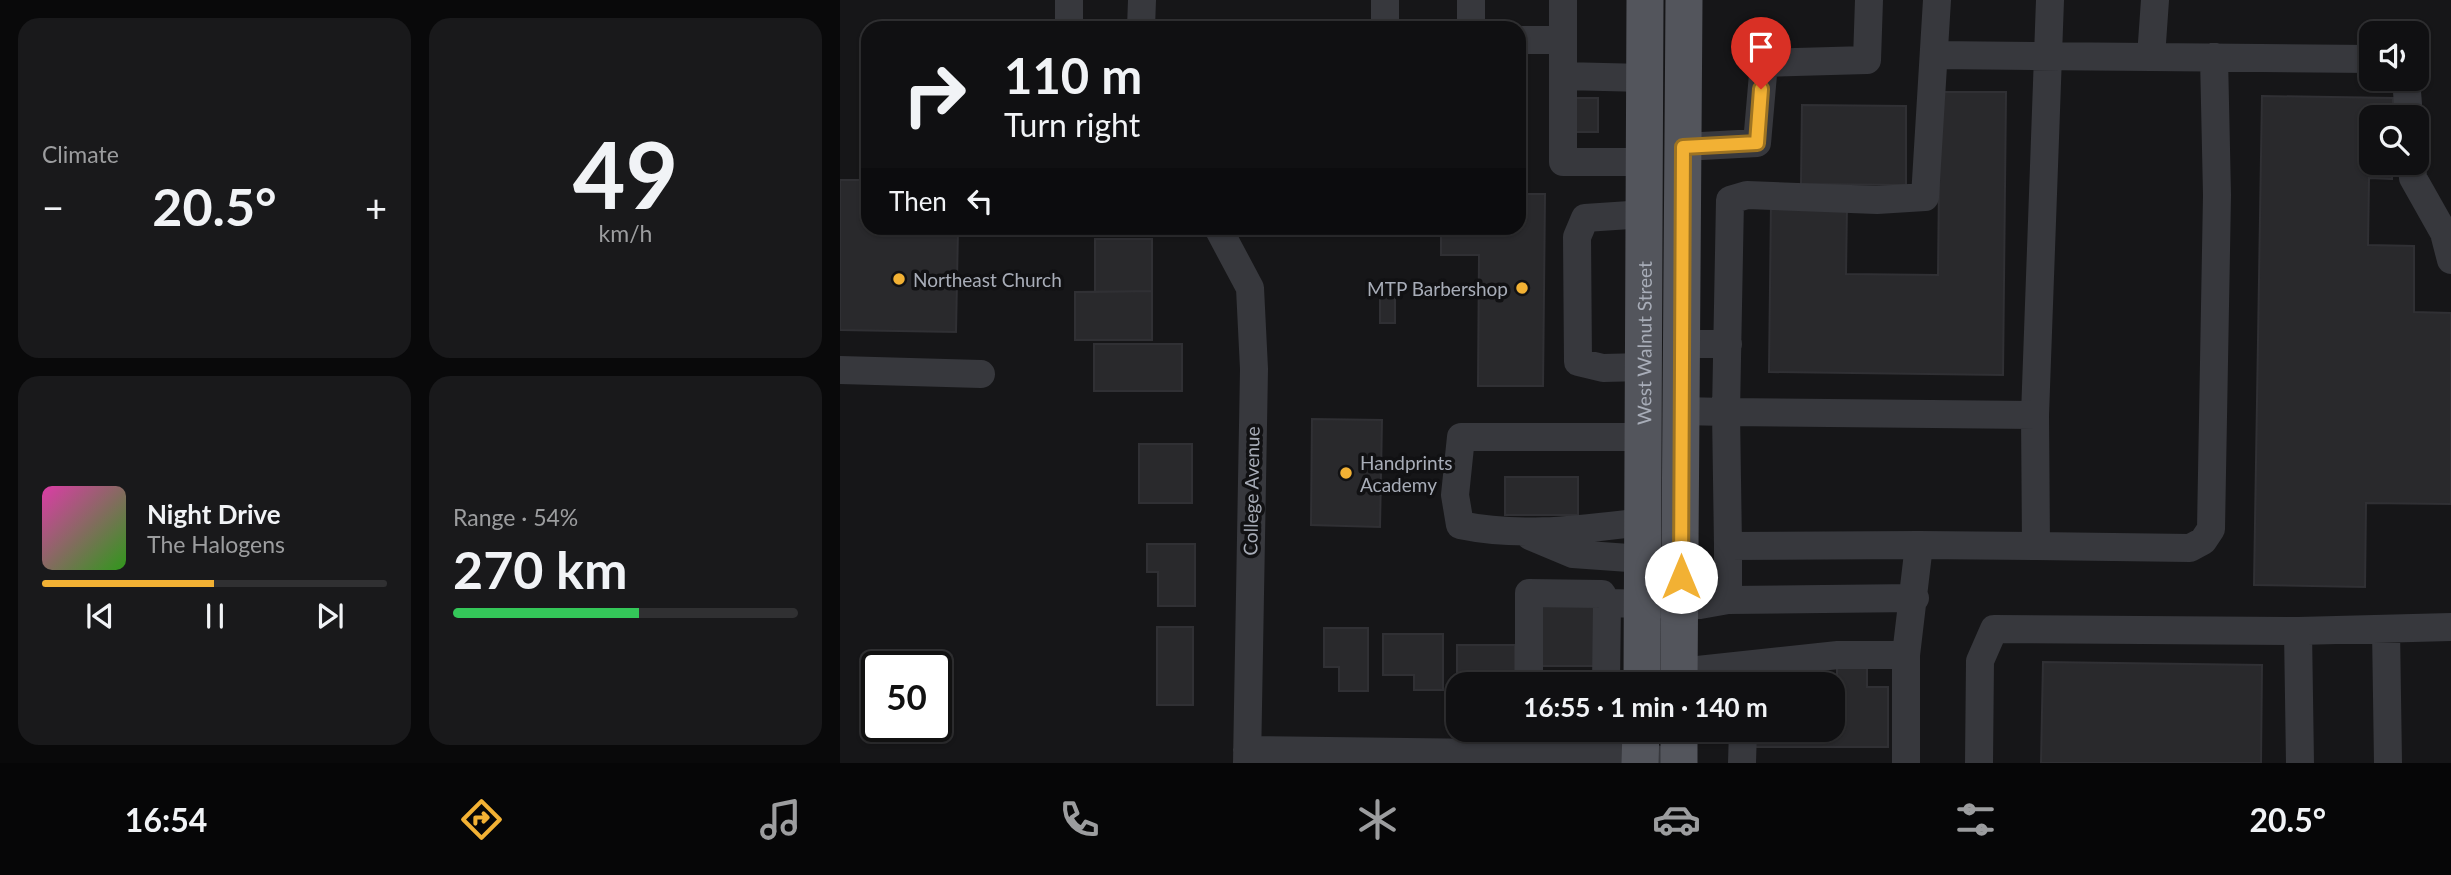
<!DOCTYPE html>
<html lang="en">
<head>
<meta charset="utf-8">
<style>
  :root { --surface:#101012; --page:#19191b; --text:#f1f3f6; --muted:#9c9d9f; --line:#303032; --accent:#f2b134 }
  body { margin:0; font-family:Lato,sans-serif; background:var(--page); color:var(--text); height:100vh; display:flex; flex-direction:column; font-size:26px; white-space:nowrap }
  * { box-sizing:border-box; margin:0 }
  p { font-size:23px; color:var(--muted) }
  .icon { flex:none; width:38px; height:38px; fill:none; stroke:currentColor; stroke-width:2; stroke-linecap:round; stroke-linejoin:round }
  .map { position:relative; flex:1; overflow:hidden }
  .sheet { display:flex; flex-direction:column; gap:18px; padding:18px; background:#09090a; width:840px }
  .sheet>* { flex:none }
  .banner { position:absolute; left:21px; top:21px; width:665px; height:214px; border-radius:21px; box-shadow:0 2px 5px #0004,0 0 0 2px var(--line); background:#101012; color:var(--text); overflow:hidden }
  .tools { position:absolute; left:1519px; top:21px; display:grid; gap:14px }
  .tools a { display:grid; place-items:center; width:70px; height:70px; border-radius:14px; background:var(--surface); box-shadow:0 2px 5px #0004,0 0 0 2px var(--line); font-size:35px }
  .speed { position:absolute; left:21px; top:651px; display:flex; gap:14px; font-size:35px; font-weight:700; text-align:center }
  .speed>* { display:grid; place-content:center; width:91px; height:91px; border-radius:50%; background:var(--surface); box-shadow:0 2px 5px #0004,0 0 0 2px var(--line); line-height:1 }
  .speed .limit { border:4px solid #111; border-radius:10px; background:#fff; color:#111 }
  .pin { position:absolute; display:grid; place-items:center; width:60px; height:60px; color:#fff; margin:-72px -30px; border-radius:50% 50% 50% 0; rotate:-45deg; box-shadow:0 0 7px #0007 }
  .pin .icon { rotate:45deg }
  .me { position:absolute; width:77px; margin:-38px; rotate:0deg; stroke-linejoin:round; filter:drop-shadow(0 0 5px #0008) }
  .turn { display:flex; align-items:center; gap:24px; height:147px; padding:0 28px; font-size:32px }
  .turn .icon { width:91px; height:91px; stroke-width:2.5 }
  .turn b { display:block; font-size:49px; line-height:60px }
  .then { display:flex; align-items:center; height:66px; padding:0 28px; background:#0003; gap:14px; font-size:26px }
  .big { font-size:52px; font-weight:700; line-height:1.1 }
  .sheet .widget { flex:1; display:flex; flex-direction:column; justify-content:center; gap:10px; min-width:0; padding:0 24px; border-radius:21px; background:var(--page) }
  .sheet .dial { align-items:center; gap:0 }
  .dial b { font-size:91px; line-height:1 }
  .song { display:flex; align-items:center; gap:21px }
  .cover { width:84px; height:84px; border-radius:10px; background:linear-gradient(135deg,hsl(320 70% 55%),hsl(110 70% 35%)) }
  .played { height:7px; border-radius:4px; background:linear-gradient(90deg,var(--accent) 50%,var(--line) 50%) }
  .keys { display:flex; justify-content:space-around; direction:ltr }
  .heat { display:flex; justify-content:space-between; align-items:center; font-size:38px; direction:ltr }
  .charge { height:10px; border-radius:5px; background:linear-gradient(90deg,#34c759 54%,var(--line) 0) }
  .sheet .tiles { flex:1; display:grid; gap:18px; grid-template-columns:repeat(2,1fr) }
  .trip { position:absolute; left:606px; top:672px; width:399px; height:70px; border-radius:21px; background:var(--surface); box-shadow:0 2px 5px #0004,0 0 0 2px var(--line); font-weight:700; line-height:70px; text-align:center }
  .tabs { display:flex; height:112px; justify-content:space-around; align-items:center; background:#060607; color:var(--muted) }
  .tabs .icon { width:49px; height:49px }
  .tabs .current { color:var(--accent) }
  .tabs b { font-size:32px; color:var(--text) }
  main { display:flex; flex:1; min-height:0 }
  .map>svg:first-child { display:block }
</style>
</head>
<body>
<main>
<section class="sheet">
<div class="tiles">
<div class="widget"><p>Climate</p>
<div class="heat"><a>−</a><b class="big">20.5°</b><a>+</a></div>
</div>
<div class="widget dial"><b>49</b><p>km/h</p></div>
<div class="widget">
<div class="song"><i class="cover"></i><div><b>Night Drive</b><p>The Halogens</p></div></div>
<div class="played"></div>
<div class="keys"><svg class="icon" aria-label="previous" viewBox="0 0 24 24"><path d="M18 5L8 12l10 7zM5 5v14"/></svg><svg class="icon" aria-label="pause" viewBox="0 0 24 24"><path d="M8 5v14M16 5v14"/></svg><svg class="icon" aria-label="next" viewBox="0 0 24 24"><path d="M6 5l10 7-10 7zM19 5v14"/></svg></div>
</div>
<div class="widget"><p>Range · 54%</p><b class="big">270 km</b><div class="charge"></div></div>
</div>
</section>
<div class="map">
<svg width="1611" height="763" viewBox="0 0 1611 763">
  <rect width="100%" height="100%" fill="#161618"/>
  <path fill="#29292c" stroke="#303034" stroke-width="2" d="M1100,92h66l-3,283 -234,-3 2,-169 76,1 -1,70 92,1z
    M1422,96l131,2v19h-22v46h21v16l-23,-1 -1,67 46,1v66l37,1v191l-85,-1 -1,84 -111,-2z
    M732,98h26v34h-26z
    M962,105l104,1v79l-105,-1z
    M0,180h28v48h90l-2,104 -116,-2z
    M679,194h26l-2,192h-65l1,-131h-38v-27h78z
    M255,239h57v52l-57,1z
    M540,280h15v43h-15z
    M312,291v49h-77v-48z
    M254,344h88v47h-88z
    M472,419l70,1 -2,107 -69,-2z
    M299,444h53v59h-53z
    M665,477h73v38h-73z
    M307,544h48v62h-37v-34h-11z
    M697,600h59v66h-59z
    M317,627h36v78h-36z
    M484,628h44v63h-29v-24h-15z
    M543,634h60v56h-29v-15h-31z
    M617,645h58v39h-57l-1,6z
    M1203,662l219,3 -1,98h-220z
    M997,664h30v23h21v60h-133v-17h77v-41h5z"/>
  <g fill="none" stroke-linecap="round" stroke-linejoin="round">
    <path stroke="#37383d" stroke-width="28" d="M229,0v28
      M631,0v28
      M301,28l1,-28
      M545,28v-28
      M679,40h44v-40
      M723,40v36l82,2
      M1094,55l217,2 4,-57
      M1311,57l220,2
      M723,76v86h82
      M1566,79l3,38
      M843,147l74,-4 7,-80 103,-3 2,-60
      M1572,163l1,15 31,55 7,27
      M378,228l32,60 4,81 -7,394
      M841,344h47
      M804,367l-41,1 -25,-6 -1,-125 8,-19 60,-4
      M0,370l141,4
      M841,411l45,1 4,-212 17,-5 130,5 48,-3 12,-197
      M803,522c-62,7 -121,16 -183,3l-5,-30 6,-58h183
      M690,536l43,18 70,5
      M888,546l-2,-134 309,3
      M1196,546l154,2 13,-7 8,-12 6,-334 -3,-138
      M888,600v-54l191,-1
      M767,603l93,2 28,-5 187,-2
      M1546,629l2,134
      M1458,631l153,-4
      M839,672l159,-17h68
      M689,684v-91l73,1 5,9 -1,81
      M407,750l393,5 32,8
      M902,763l1,-33
      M1066,763v-108l13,-110 117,1 -1,-131 15,-415
      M1139,763l1,-102 14,-32 304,2 2,132"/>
    <g stroke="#53555c" stroke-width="37">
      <path id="s1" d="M802,684l3,-684"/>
      <path d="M839,684l5,-684"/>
      <path d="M839,730v33"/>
      <path d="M800,763l1,-33"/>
    </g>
  </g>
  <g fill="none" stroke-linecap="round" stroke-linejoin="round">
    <g stroke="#9d7322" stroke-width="18">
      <path id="route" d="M841,577l2,-430 74,-4 4,-54"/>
    </g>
    <use href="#route" stroke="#f2b134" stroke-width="12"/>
  </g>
  <g fill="#f2b134" stroke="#111113" stroke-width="2.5">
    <circle cx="59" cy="279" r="7"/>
    <circle cx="682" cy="288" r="7"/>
    <circle cx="506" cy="473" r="7"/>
  </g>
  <g text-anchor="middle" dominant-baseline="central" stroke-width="7" stroke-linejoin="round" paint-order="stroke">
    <g font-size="19" fill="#a8adb8" stroke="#111113" text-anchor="start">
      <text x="73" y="279">Northeast Church</text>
      <text x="668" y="288" text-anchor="end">MTP Barbershop</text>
      <text x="520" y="462">Handprints<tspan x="520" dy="22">Academy</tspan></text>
    </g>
    <g font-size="19" fill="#a8adb8" stroke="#111113">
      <text stroke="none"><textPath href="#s1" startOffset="341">West Walnut Street</textPath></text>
      <text transform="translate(411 491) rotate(-89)">College Avenue</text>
    </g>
  </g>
</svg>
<div class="tools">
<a><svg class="icon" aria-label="sound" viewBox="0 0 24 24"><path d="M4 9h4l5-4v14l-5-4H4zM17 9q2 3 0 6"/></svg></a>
<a><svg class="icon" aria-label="search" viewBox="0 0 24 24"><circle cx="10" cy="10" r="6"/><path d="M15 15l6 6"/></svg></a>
</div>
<div class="speed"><div class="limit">50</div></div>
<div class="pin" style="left:921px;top:89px;background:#d93025"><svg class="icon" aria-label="arrive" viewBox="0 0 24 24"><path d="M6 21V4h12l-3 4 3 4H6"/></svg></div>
<svg class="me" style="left:841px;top:577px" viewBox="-20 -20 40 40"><circle r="19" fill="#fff"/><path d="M0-13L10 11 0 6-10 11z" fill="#f2b134"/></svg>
<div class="trip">16:55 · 1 min · 140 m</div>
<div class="banner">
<div class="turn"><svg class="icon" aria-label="right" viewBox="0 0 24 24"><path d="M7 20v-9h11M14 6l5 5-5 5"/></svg><div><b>110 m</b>Turn right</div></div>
<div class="then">Then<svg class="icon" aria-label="left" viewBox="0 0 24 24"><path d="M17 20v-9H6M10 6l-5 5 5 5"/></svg></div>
</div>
</div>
</main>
<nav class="tabs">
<b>16:54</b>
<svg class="icon current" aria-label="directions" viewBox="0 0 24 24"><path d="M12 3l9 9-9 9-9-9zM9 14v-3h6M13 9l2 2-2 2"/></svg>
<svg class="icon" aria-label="music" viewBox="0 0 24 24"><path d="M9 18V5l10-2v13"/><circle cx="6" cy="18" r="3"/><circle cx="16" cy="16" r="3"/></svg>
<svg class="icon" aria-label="phone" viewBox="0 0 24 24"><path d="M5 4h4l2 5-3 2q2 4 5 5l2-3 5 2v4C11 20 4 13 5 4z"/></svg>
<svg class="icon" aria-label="climate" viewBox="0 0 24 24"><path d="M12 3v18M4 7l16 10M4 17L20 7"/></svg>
<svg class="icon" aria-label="car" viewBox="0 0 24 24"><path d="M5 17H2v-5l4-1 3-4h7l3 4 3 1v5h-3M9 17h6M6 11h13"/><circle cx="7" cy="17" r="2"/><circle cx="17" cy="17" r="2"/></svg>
<svg class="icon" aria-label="filters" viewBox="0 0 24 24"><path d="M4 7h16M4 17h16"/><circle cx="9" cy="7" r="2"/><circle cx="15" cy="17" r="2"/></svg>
<b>20.5°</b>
</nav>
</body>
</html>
